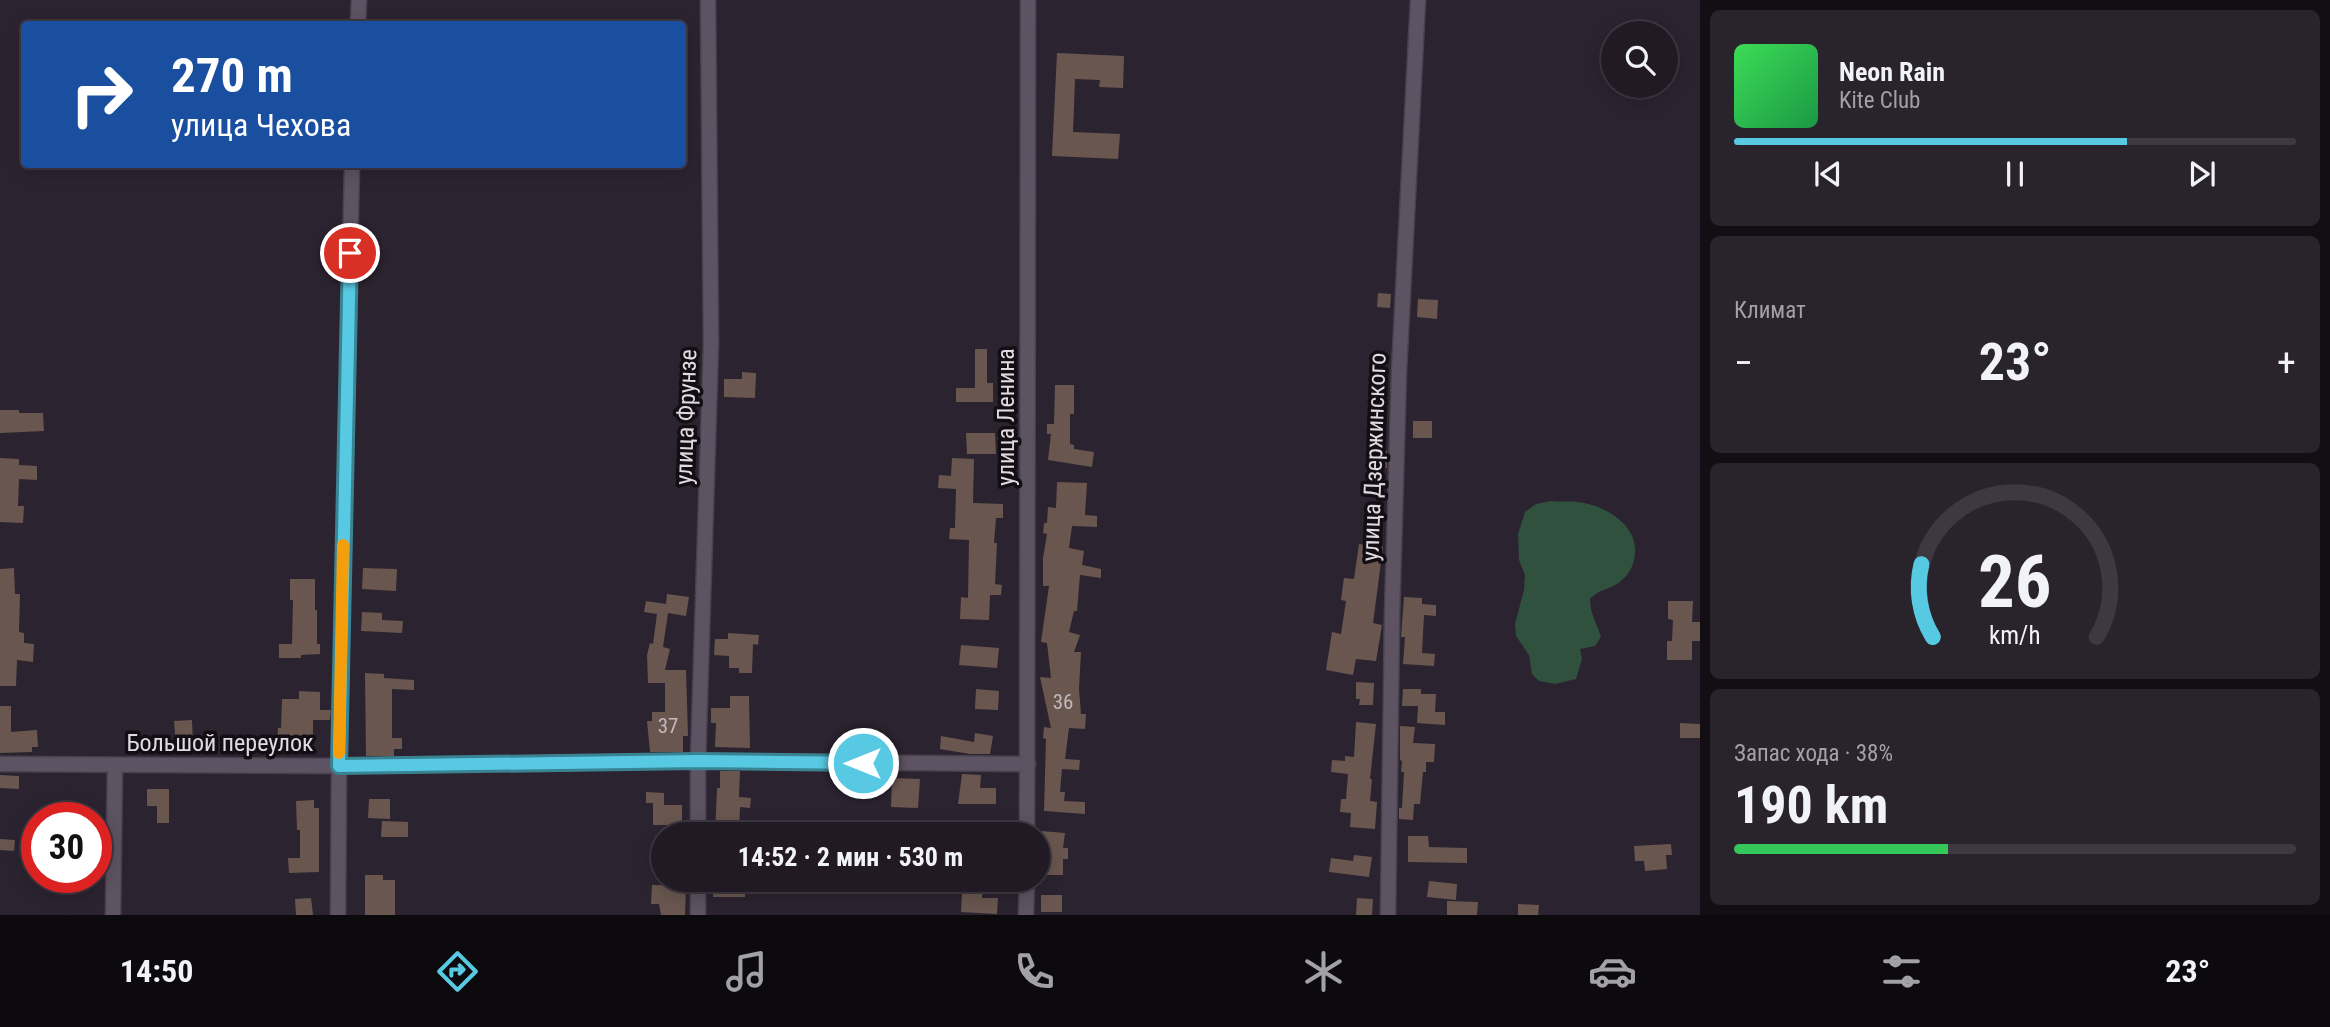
<!DOCTYPE html>
<html lang="ru">
<head>
<meta charset="utf-8">
<style>
  :root { --surface:#211a24; --page:#29232c; --text:#f1f3f6; --muted:#a2a1a6; --line:#3e3841; --accent:#57c9e2 }
  body { margin:0; font-family:"Roboto Condensed",sans-serif; background:var(--page); color:var(--text); height:100vh; display:flex; flex-direction:column; font-size:26px; white-space:nowrap }
  * { box-sizing:border-box; margin:0 }
  p { font-size:23px; color:var(--muted) }
  .icon { flex:none; width:38px; height:38px; fill:none; stroke:currentColor; stroke-width:2; stroke-linecap:round; stroke-linejoin:round }
  .map { position:relative; flex:1; overflow:hidden }
  .side { display:flex; flex-direction:column; gap:10px; padding:10px; background:#120e14; width:630px }
  .side>* { flex:none }
  .hud { position:absolute; left:21px; top:21px; width:665px; height:147px; border-radius:7px; box-shadow:0 4px 18px #0003,0 0 0 2px var(--line); background:#1a4fa0; color:#fff; overflow:hidden }
  .fabs { position:absolute; left:1601px; top:21px; display:grid; gap:14px }
  .fabs a { display:grid; place-items:center; width:77px; height:77px; border-radius:50%; background:var(--surface); box-shadow:0 4px 18px #0003,0 0 0 2px var(--line); font-size:35px }
  .speed { position:absolute; left:21px; top:802px; display:flex; gap:14px; font-size:35px; font-weight:700; text-align:center }
  .speed>* { display:grid; place-content:center; width:91px; height:91px; border-radius:50%; background:var(--surface); box-shadow:0 4px 18px #0003,0 0 0 2px var(--line); line-height:1 }
  .speed .limit { border:10px solid #d22; background:#fff; color:#111 }
  .pin { position:absolute; display:grid; place-items:center; width:60px; height:60px; color:#fff; margin:-30px; border:4px solid #fff; border-radius:50%; box-shadow:0 2px 7px #0007 }
  .me { position:absolute; width:77px; margin:-38px; rotate:270deg; stroke-linejoin:round; filter:drop-shadow(0 0 5px #0008) }
  .turn { display:flex; align-items:center; gap:24px; height:147px; padding:0 35px; font-size:32px }
  .turn .icon { width:91px; height:91px; stroke-width:2.5 }
  .turn b { display:block; font-size:49px; line-height:60px }
  .big { font-size:52px; font-weight:700; line-height:1.1 }
  .side .widget { flex:1; display:flex; flex-direction:column; justify-content:center; gap:10px; min-width:0; padding:0 24px; border-radius:10px; background:var(--page) }
  .side .dial { align-items:center; gap:0 }
  .dial svg { height:182px; overflow:visible; fill:none; stroke:var(--line); stroke-width:7; stroke-linecap:round; text-anchor:middle }
  .dial text { fill:var(--text); stroke:none }
  .song { display:flex; align-items:center; gap:21px }
  .cover { width:84px; height:84px; border-radius:10px; background:linear-gradient(135deg,hsl(130 70% 55%),hsl(140 70% 35%)) }
  .played { height:7px; border-radius:4px; background:linear-gradient(90deg,var(--accent) 70%,var(--line) 70%) }
  .keys { display:flex; justify-content:space-around; direction:ltr }
  .heat { display:flex; justify-content:space-between; align-items:center; font-size:38px; direction:ltr }
  .charge { height:10px; border-radius:5px; background:linear-gradient(90deg,#34c759 38%,var(--line) 0) }
  .trip { position:absolute; left:651px; top:822px; width:399px; height:70px; border-radius:35px; background:var(--surface); box-shadow:0 4px 18px #0003,0 0 0 2px var(--line); font-weight:700; line-height:70px; text-align:center }
  .menu { display:flex; height:112px; justify-content:space-around; align-items:center; background:#0d0a0e; color:var(--muted) }
  .menu .icon { width:49px; height:49px }
  .menu .selected { color:var(--accent) }
  .menu b { font-size:32px; color:var(--text) }
  main { display:flex; flex:1; min-height:0 }
  .map>svg:first-child { display:block }
</style>
</head>
<body>
<main>
<div class="map">
<svg width="1700" height="915" viewBox="0 0 1700 915">
  <rect width="100%" height="100%" fill="#2c2330"/>
  <path fill="#30513d" d="M1551,501c9,1 18,0 27,1 25,3 58,21 57,49 0,9 -3,18 -9,25 -13,15 -25,11 -36,23 0,15 7,24 11,38l-6,9 -15,3 2,10 -6,20 -21,5 -16,-3 -7,-7 -3,-19 -13,-19 -1,-12 9,-34 1,-15 -6,-15 -1,-26 7,-22 11,-8z"/>
  <path fill="#69574f" d="M1057,53l67,3 -1,32 -24,-1 1,-7 -25,-1 -2,53 47,2 -2,25 -66,-3z
    M1378,293l13,1 -1,14 -13,-1z
    M1418,299l20,1 -1,19 -20,-2z
    M975,349h12v34h6v19h-37v-14h19z
    M742,372l14,1 -1,25 -31,-1v-18h18z
    M1055,385h19v29h-4v30l4,1v4l20,3 -2,15 -44,-7 3,-26h-4v-10h7z
    M0,410h19v3h24l1,18 -44,2z
    M1413,421h19v17h-19z
    M966,433h29l1,21h-29z
    M1370,449l17,2v17l-19,-1z
    M0,458l19,1v6l18,1v14l-18,-1 -1,27h6l-1,17 -23,-1z
    M952,458l22,1 -1,44 30,1v14h-7l-2,25h3l-2,41 7,1 -1,10h-11l-1,25 -29,-1 1,-22 7,1 1,-58 -20,-1 1,-11h5l1,-39 -18,-1 1,-13 12,1z
    M1057,482l30,1 -2,32 12,1v11l-25,-1 -3,22 15,3 -2,14 19,4v9l-21,-3 -3,36h-3l-5,21 11,3 -6,17h7l-2,37 2,25h5l-1,15 -16,-1 -4,31 15,1 -1,10 -17,-1 -2,23h5l-1,9 21,1v12l-41,-3 2,-72 -3,-1 1,-11 7,1 -11,-51 11,1 -4,-35 -6,-1 8,-56h-6v-28l4,-24 -4,-1 1,-10h3l1,-16 8,1z
    M1359,544l24,3 -10,76 9,2 -6,36 -20,-2 -3,16 -27,-5 6,-38 9,2 5,-33 -5,-1 3,-22 10,1z
    M14,568l1,26h5l-1,38 5,1v10l10,1 -1,18 -16,-2 -1,26h-16v-117z
    M363,568l34,1 -1,22 -34,-2z
    M290,579h25v31h2v34h3v10l-19,1v3h-22v-14h13l1,-44h-3z
    M667,594l22,3 -3,19 -18,-3 -5,34 7,2 -5,21h21l2,66h-5v16h-33l-3,-31h5v-9h13v-29h-17l-1,-28 3,-12 3,1 4,-30 -13,-2 2,-11 20,3z
    M1404,597l18,1v6l14,1v11l-12,-1 -2,38 13,1 -1,12 -31,-2 2,-27h-4z
    M1668,601h25l-1,21h8v19h-8v19h-25v-19h5l1,-21 -5,-1z
    M362,612l20,1v7l21,1 -1,12 -41,-2z
    M728,633l31,2 -1,10 -5,-1 -1,29h-13v-5h-10v-12l-15,-1 1,-16h13z
    M961,645l38,3 -2,20 -38,-3z
    M365,673l19,1v4l30,2v10l-22,-1v49h10v11h-8v7h-28z
    M1356,682l18,1 -1,22h-14l1,-6h-4z
    M976,689l23,2 -1,19 -23,-1z
    M1403,689h18v5h15l-1,18h10v13l-28,-2 1,-17h-16z
    M299,691l21,1v18h11l-1,10h-17v22l-36,-1 1,-13h3l1,-29h17z
    M730,696h19l1,52 -35,-1 1,-24h-5v-15h19z
    M0,706h11v26l26,-2 1,17h-6v5l-32,1z
    M192,720l1,25 -17,1 -2,-25z
    M1356,722l20,2 -6,55h2l-2,22 7,1 -2,27 -25,-2 1,-14 -11,-1 1,-13h5l2,-25 -17,-2 1,-12 13,1v-5l9,1z
    M1680,723l20,1v14h-20z
    M1400,726l15,1 -2,16 22,1 -1,18h-8v10h-3l-3,32h-6l-1,16 -14,-1v-11h3l2,-36h-3l1,-11 -2,-1z
    M975,733l18,3 -3,18h-20l-30,-5 1,-13 33,6z
    M720,771h20l-1,26 12,1 -1,10 -10,-1 -1,28h-24l2,-47h3z
    M962,774l19,1 -1,13h16v16h-38z
    M0,775l19,1v13l-19,-1z
    M892,778l28,1 -2,29 -27,-1z
    M147,789h22v34h-12v-17h-10z
    M646,792l18,1v12h18v20h-29v-22h-7z
    M369,799h21v20l-22,-1z
    M314,800v8h5v64l-30,1 -1,-15h12v-28h-3l-1,-29z
    M382,821l26,1v15h-27z
    M1041,831l24,2 -2,15h5v11h-5v16h-22z
    M1408,836h20l1,11 38,1v15l-59,-1z
    M0,839l15,1 -1,11 -14,-1z
    M1671,844l1,11h-6l1,14 -22,2 -1,-10h-9l-1,-15z
    M1354,855l18,2 -3,20 -40,-5 2,-14 22,3z
    M365,875h18v5h12v35h-30z
    M714,880h18l-1,5 14,1v11h-32z
    M1429,881l28,3 -1,16 -29,-3z
    M966,882h17l-1,16h16l-1,16 -36,-2 1,-19h3z
    M652,885l34,1 -1,29h-24l-2,-11h-8z
    M1041,895h21v17h-21z
    M311,898l2,17h-17l-1,-16z
    M1357,898l16,1 -1,16h-16z
    M1447,901l31,1 -1,13h-30z
    M1518,904l21,1 -1,10h-20z"/>
  <g fill="none" stroke-linecap="round" stroke-linejoin="round">
    <g stroke="#49424d" stroke-width="17">
      <path id="street" d="M358,24l1,-24
        M0,764l339,2 359,-5 330,3
        M698,835v-74l13,-417 -3,-344
        M1027,835l1,-835
        M113,915l2,-150
        M338,915l1,-149 13,-602
        M698,915v-35
        M1026,915l1,-35
        M1388,915l4,-299 7,-245 19,-371"/>
    </g>
    <use href="#street" stroke="#5d5362" stroke-width="14"/>
  </g>
  <g fill="none" stroke-linecap="round" stroke-linejoin="round">
    <g stroke="#398393" stroke-width="18">
      <path id="route" d="M350,253l-11,513 359,-5 165,2"/>
    </g>
    <use href="#route" stroke="#57c9e2" stroke-width="12"/>
    <path stroke="#f59e0b" stroke-width="12" d="M339,753l4,-208"/>
  </g>
  <g text-anchor="middle" dominant-baseline="central" stroke-width="7" stroke-linejoin="round" paint-order="stroke">
    <g font-size="21" fill="#c2b9be">
      <text x="1063" y="702">36</text>
      <text x="668" y="726">37</text>
    </g>
    <g font-size="24" fill="#e0dae3" stroke="#120e14">
      <text transform="translate(686 417) rotate(-88)">улица Фрунзе</text>
      <text transform="translate(1006 417) rotate(-90)">улица Ленина</text>
      <text transform="translate(1374 457) rotate(-88)">улица Дзержинского</text>
      <text x="220" y="743">Большой переулок</text>
    </g>
  </g>
</svg>
<div class="fabs">
<a><svg class="icon" aria-label="search" viewBox="0 0 24 24"><circle cx="10" cy="10" r="6"/><path d="M15 15l6 6"/></svg></a>
</div>
<div class="speed"><div class="limit">30</div></div>
<div class="pin" style="left:350px;top:253px;background:#d93025"><svg class="icon" aria-label="arrive" viewBox="0 0 24 24"><path d="M6 21V4h12l-3 4 3 4H6"/></svg></div>
<svg class="me" style="left:863px;top:763px" viewBox="-20 -20 40 40"><circle r="17" fill="#57c9e2" stroke="#fff" stroke-width="3"/><path d="M0-11L8 9 0 5-8 9z" fill="#fff"/></svg>
<div class="trip">14:52 · 2 мин · 530 m</div>
<div class="hud">
<div class="turn"><svg class="icon" aria-label="right" viewBox="0 0 24 24"><path d="M7 20v-9h11M14 6l5 5-5 5"/></svg><div><b>270 m</b>улица Чехова</div></div>
</div>
</div>
<section class="side">
<div class="widget">
<div class="song"><i class="cover"></i><div><b>Neon Rain</b><p>Kite Club</p></div></div>
<div class="played"></div>
<div class="keys"><svg class="icon" aria-label="previous" viewBox="0 0 24 24"><path d="M18 5L8 12l10 7zM5 5v14"/></svg><svg class="icon" aria-label="pause" viewBox="0 0 24 24"><path d="M8 5v14M16 5v14"/></svg><svg class="icon" aria-label="next" viewBox="0 0 24 24"><path d="M6 5l10 7-10 7zM19 5v14"/></svg></div>
</div>
<div class="widget"><p>Климат</p>
<div class="heat"><a>−</a><b class="big">23°</b><a>+</a></div>
</div>
<div class="widget dial"><svg viewBox="0 0 100 80">
<path d="M14 69A42 42 0 1 1 86 69"/>
<path d="M14 69A42 42 0 0 1 9 37" stroke="#57c9e2"/>
<text x="50" y="56" font-size="32" font-weight="700">26</text>
<text x="50" y="72" font-size="11">km/h</text>
</svg></div>
<div class="widget"><p>Запас хода · 38%</p><b class="big">190 km</b><div class="charge"></div></div>
</section>
</main>
<nav class="menu">
<b>14:50</b>
<svg class="icon selected" aria-label="directions" viewBox="0 0 24 24"><path d="M12 3l9 9-9 9-9-9zM9 14v-3h6M13 9l2 2-2 2"/></svg>
<svg class="icon" aria-label="music" viewBox="0 0 24 24"><path d="M9 18V5l10-2v13"/><circle cx="6" cy="18" r="3"/><circle cx="16" cy="16" r="3"/></svg>
<svg class="icon" aria-label="phone" viewBox="0 0 24 24"><path d="M5 4h4l2 5-3 2q2 4 5 5l2-3 5 2v4C11 20 4 13 5 4z"/></svg>
<svg class="icon" aria-label="climate" viewBox="0 0 24 24"><path d="M12 3v18M4 7l16 10M4 17L20 7"/></svg>
<svg class="icon" aria-label="car" viewBox="0 0 24 24"><path d="M5 17H2v-5l4-1 3-4h7l3 4 3 1v5h-3M9 17h6M6 11h13"/><circle cx="7" cy="17" r="2"/><circle cx="17" cy="17" r="2"/></svg>
<svg class="icon" aria-label="filters" viewBox="0 0 24 24"><path d="M4 7h16M4 17h16"/><circle cx="9" cy="7" r="2"/><circle cx="15" cy="17" r="2"/></svg>
<b>23°</b>
</nav>
</body>
</html>
